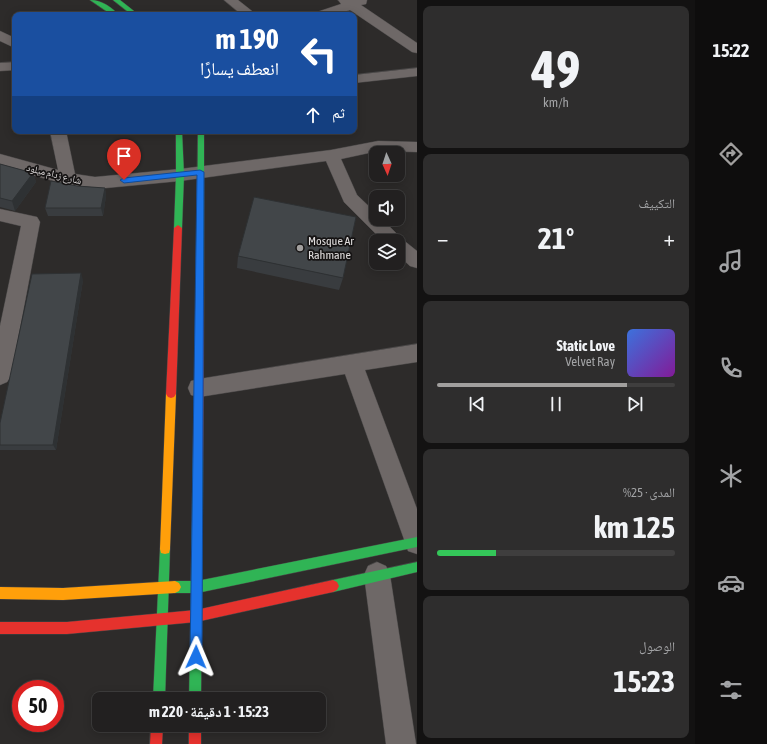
<!DOCTYPE html>
<html lang="ar">
<head>
<meta charset="utf-8">
<style>
  :root { --surface:#222020; --page:#2e2d2d; --text:#f1f3f6; --muted:#a2a3a5; --line:#3f3e3e; --accent:#a19f9e }
  body { margin:0; font-family:"Asap Condensed","Noto Naskh Arabic",sans-serif; background:var(--page); color:var(--text); direction:rtl; height:100vh; display:flex; flex-direction:column; font-size:15px; white-space:nowrap }
  * { box-sizing:border-box; margin:0 }
  p { font-size:13px; color:var(--muted) }
  .icon { flex:none; width:22px; height:22px; fill:none; stroke:currentColor; stroke-width:2; stroke-linecap:round; stroke-linejoin:round }
  .map { position:relative; flex:1; overflow:hidden; direction:ltr }
  .details { display:flex; flex-direction:column; gap:6px; padding:6px; background:#131212; width:278px }
  .details>* { flex:none }
  .guide { position:absolute; left:12px; top:12px; width:345px; height:122px; border-radius:8px; box-shadow:0 2px 10px #0003,0 0 0 1px var(--line); direction:rtl; background:#1a4fa0; color:#fff; overflow:hidden }
  .needle { width:26px; rotate:177deg }
  .tools { position:absolute; left:369px; top:146px; display:grid; gap:8px }
  .tools a { display:grid; place-items:center; width:36px; height:36px; border-radius:8px; background:var(--surface); box-shadow:0 2px 10px #0003,0 0 0 1px var(--line); font-size:20px }
  .speed { position:absolute; left:12px; top:680px; display:flex; gap:8px; font-size:20px; font-weight:700; text-align:center }
  .speed>* { display:grid; place-content:center; width:52px; height:52px; border-radius:50%; background:var(--surface); box-shadow:0 2px 10px #0003,0 0 0 1px var(--line); line-height:1 }
  .speed .limit { border:6px solid #d22; background:#fff; color:#111 }
  .pin { position:absolute; display:grid; place-items:center; width:34px; height:34px; color:#fff; margin:-41px -17px; border-radius:50% 50% 50% 0; rotate:-45deg; box-shadow:0 0 4px #0007 }
  .pin .icon { rotate:45deg }
  .me { position:absolute; width:44px; margin:-22px; rotate:1deg; stroke-linejoin:round; filter:drop-shadow(0 0 3px #0008) }
  .turn { display:flex; align-items:center; gap:14px; height:84px; padding:0 12px; font-size:18px }
  .turn .icon { width:52px; height:52px; stroke-width:2.5 }
  .turn b { display:block; font-size:28px; line-height:34px }
  .then { display:flex; align-items:center; height:38px; padding:0 12px; background:#0003; gap:8px; font-size:15px }
  .big { font-size:30px; font-weight:700; line-height:1.1 }
  .details .widget { flex:1; display:flex; flex-direction:column; justify-content:center; gap:6px; min-width:0; padding:0 14px; border-radius:8px; background:var(--page) }
  .details .dial { align-items:center; gap:0 }
  .dial b { font-size:52px; line-height:1 }
  .song { display:flex; align-items:center; gap:12px }
  .cover { width:48px; height:48px; border-radius:6px; background:linear-gradient(135deg,hsl(220 70% 55%),hsl(290 70% 35%)) }
  .played { height:4px; border-radius:2px; background:linear-gradient(90deg,var(--accent) 80%,var(--line) 80%) }
  .keys { display:flex; justify-content:space-around; direction:ltr }
  .heat { display:flex; justify-content:space-between; align-items:center; font-size:22px; direction:ltr }
  .charge { height:6px; border-radius:3px; background:linear-gradient(90deg,#34c759 25%,var(--line) 0) }
  .trip { position:absolute; left:92px; top:692px; width:234px; height:40px; border-radius:8px; background:var(--surface); box-shadow:0 2px 10px #0003,0 0 0 1px var(--line); font-weight:700; line-height:40px; text-align:center; direction:rtl }
  main { display:flex; flex:1; min-height:0 }
  .tabs { display:flex; flex-direction:column; width:72px; justify-content:space-around; align-items:center; background:#0e0d0d; color:var(--muted) }
  .tabs .icon { width:28px; height:28px }
  .tabs .active { color:var(--accent) }
  .tabs b { font-size:18px; color:var(--text) }
  .map>svg:first-child { display:block }
</style>
</head>
<body>
<main>
<nav class="tabs">
<b>15:22</b>
<svg class="icon active" aria-label="directions" viewBox="0 0 24 24"><path d="M12 3l9 9-9 9-9-9zM9 14v-3h6M13 9l2 2-2 2"/></svg>
<svg class="icon" aria-label="music" viewBox="0 0 24 24"><path d="M9 18V5l10-2v13"/><circle cx="6" cy="18" r="3"/><circle cx="16" cy="16" r="3"/></svg>
<svg class="icon" aria-label="phone" viewBox="0 0 24 24"><path d="M5 4h4l2 5-3 2q2 4 5 5l2-3 5 2v4C11 20 4 13 5 4z"/></svg>
<svg class="icon" aria-label="climate" viewBox="0 0 24 24"><path d="M12 3v18M4 7l16 10M4 17L20 7"/></svg>
<svg class="icon" aria-label="car" viewBox="0 0 24 24"><path d="M5 17H2v-5l4-1 3-4h7l3 4 3 1v5h-3M9 17h6M6 11h13"/><circle cx="7" cy="17" r="2"/><circle cx="17" cy="17" r="2"/></svg>
<svg class="icon" aria-label="filters" viewBox="0 0 24 24"><path d="M4 7h16M4 17h16"/><circle cx="9" cy="7" r="2"/><circle cx="15" cy="17" r="2"/></svg>
</nav>
<section class="details">
<div class="widget dial"><b>49</b><p>km/h</p></div>
<div class="widget"><p>التكييف</p>
<div class="heat"><a>−</a><b class="big">21°</b><a>+</a></div>
</div>
<div class="widget">
<div class="song"><i class="cover"></i><div><b>Static Love</b><p>Velvet Ray</p></div></div>
<div class="played"></div>
<div class="keys"><svg class="icon" aria-label="previous" viewBox="0 0 24 24"><path d="M18 5L8 12l10 7zM5 5v14"/></svg><svg class="icon" aria-label="pause" viewBox="0 0 24 24"><path d="M8 5v14M16 5v14"/></svg><svg class="icon" aria-label="next" viewBox="0 0 24 24"><path d="M6 5l10 7-10 7zM19 5v14"/></svg></div>
</div>
<div class="widget"><p>المدى · 25%</p><b class="big">125 km</b><div class="charge"></div></div>
<div class="widget"><p>الوصول</p><b class="big">15:23</b></div>
</section>
<div class="map">
<svg width="417" height="744" viewBox="0 0 417 744">
  <rect width="100%" height="100%" fill="#2d2b2a"/>
  <g fill="none" stroke-linecap="round" stroke-linejoin="round">
    <g stroke="#494747" stroke-width="1">
      <path id="street" d="M224,0h14l19,15h-15z
        M338,0h29l-1,4 -5,1 56,38v10l-5,-1 -62,-42 -16,5h-19l2,-3 24,-8z
        M0,31l15,7v10l-15,-7z
        M15,62v8l-15,1v-8z
        M417,68v8l-63,7v-8z
        M50,131h16l9,43 20,3 85,-8 151,-19 47,-9 39,1v10l-39,-1 -37,8 16,36 19,18v6h6l20,20 15,12v17l-7,-2 -12,-11v-14h-15l-39,-39 -18,-41 -146,20 -85,8 -27,-4 -68,-19v-12l58,16z
        M0,209l37,8 3,5 -29,154 -4,6 -7,3v-59l21,-100 -21,-5z
        M417,344v18l-52,8 52,139v45l-9,-3 -3,-9 -60,-168 -146,23 -8,-2 -3,-7 3,-7 8,-2z
        M377,562l9,4 4,9 26,169h-30l-22,-169 4,-9z"/>
    </g>
    <g stroke="#494747" stroke-width="1">
      <path id="fast" d="M90,0c12,0 21,7 29,15h-7z
        M113,0h7l19,15h-7z
        M176,131h6l2,44 -2,53 -4,3 -4,-3 2,-53z
        M198,131h6v168l-4,3 -4,-3z
        M198,454l3,2 2,3 -1,121 215,-43v10l-215,45 -1,107h-12l2,-106h-16l-4,-2 -2,-4 2,-4 4,-2h16l2,-122 2,-3z
        M165,544l4,1 1,4 -5,150h-12l7,-150 1,-4z
        M417,562v10l-84,20 -4,-2 -2,-4 2,-4 4,-2z"/>
    </g>
    <g stroke="#494747" stroke-width="1">
      <path id="slow" d="M171,390l3,1 2,3 -6,155 -1,4 -4,1 -4,-1 -1,-4 6,-155 2,-3z
        M175,581l4,2 2,4 -2,4 -4,2 -112,7 -63,-1v-12l63,1z"/>
    </g>
    <g stroke="#494747" stroke-width="1">
      <path id="jam" d="M178,225l4,3 -6,166 -2,3 -3,1 -3,-1 -2,-3 8,-166z
        M200,296l4,3 -1,160 -2,3 -3,2 -3,-2 -2,-3 3,-160z
        M333,580l4,2 2,4 -2,4 -4,2 -137,30 -129,12h-67v-12h67l129,-12z
        M151,725h12l-1,19h-12z
        M189,725h12v19h-12z"/>
    </g>
    <use href="#street" fill="#6e6867" fill-rule="evenodd"/>
    <use href="#fast" fill="#30b455" fill-rule="evenodd"/>
    <use href="#slow" fill="#ff9f0a" fill-rule="evenodd"/>
    <use href="#jam" fill="#e5322d" fill-rule="evenodd"/>
  </g>
  <path fill="#393c3f" d="M0,164l33,9 3,9 -21,29 -15,-4z
    M77,186l28,2 1,8 -3,20h-55l-3,-8z
    M238,256l105,22 -4,12 -102,-22z
    M83,280l-27,170h-56v-27z"/>
  <path fill="#2e3133" d="M33,173l3,9 -21,29 -3,-10z
    M105,188l1,8 -3,20 -2,-8z
    M81,273l2,7 -27,170 -3,-5z"/>
  <path fill="#424649" stroke="#2e3133" d="M0,164l33,9 -21,28 -12,-3z
    M51,181l26,5 28,2 -4,20h-56z
    M254,197l102,20 -13,61 -105,-22z
    M81,273l-28,172h-53v-22l32,-149z"/>
  <path fill="#1a73e8" stroke="#114b97" d="M200,170l4,2 -2,485 -2,5 -4,1 -4,-1 -2,-5 7,-482 -73,8 -4,-3 4,-2z"/>
  <circle fill="#a19f9e" stroke="#151313" stroke-width="1.5" cx="300" cy="248" r="4"/>
  <g text-anchor="middle" dominant-baseline="central" stroke-width="3.5" stroke-linejoin="round" paint-order="stroke">
    <g font-size="10" fill="#e0dddd" stroke="#151313">
      <text transform="translate(54 174) rotate(14)">شارع زدام ميلود</text>
    </g>
    <g font-size="12" fill="#e0dddd" stroke="#151313" text-anchor="start">
      <text x="308" y="241">Mosque Ar<tspan x="308" dy="14">Rahmane</tspan></text>
    </g>
  </g>
</svg>
<div class="tools">
<a><svg class="needle" viewBox="-14 -14 28 28"><path d="M0-13l5 13h-10z" fill="#e53935"/><path d="M0 13l5-13h-10z" fill="#a2a3a5"/></svg></a>
<a><svg class="icon" aria-label="sound" viewBox="0 0 24 24"><path d="M4 9h4l5-4v14l-5-4H4zM17 9q2 3 0 6"/></svg></a>
<a><svg class="icon" aria-label="layers" viewBox="0 0 24 24"><path d="M12 4l9 5-9 5-9-5zM3 14l9 5 9-5"/></svg></a>
</div>
<div class="speed"><div class="limit">50</div></div>
<div class="pin" style="left:124px;top:180px;background:#d93025"><svg class="icon" aria-label="arrive" viewBox="0 0 24 24"><path d="M6 21V4h12l-3 4 3 4H6"/></svg></div>
<svg class="me" style="left:196px;top:657px" viewBox="-20 -20 40 40"><path d="M0-17L14 15 0 8-14 15z" fill="#1a73e8" stroke="#fff" stroke-width="4"/></svg>
<div class="trip">15:23 · 1 دقيقة · 220 m</div>
<div class="guide">
<div class="turn"><svg class="icon" aria-label="left" viewBox="0 0 24 24"><path d="M17 20v-9H6M10 6l-5 5 5 5"/></svg><div><b>190 m</b>انعطف يسارًا</div></div>
<div class="then">ثم<svg class="icon" aria-label="ahead" viewBox="0 0 24 24"><path d="M12 20V5M6 11l6-6 6 6"/></svg></div>
</div>
</div>
</main>
</body>
</html>
